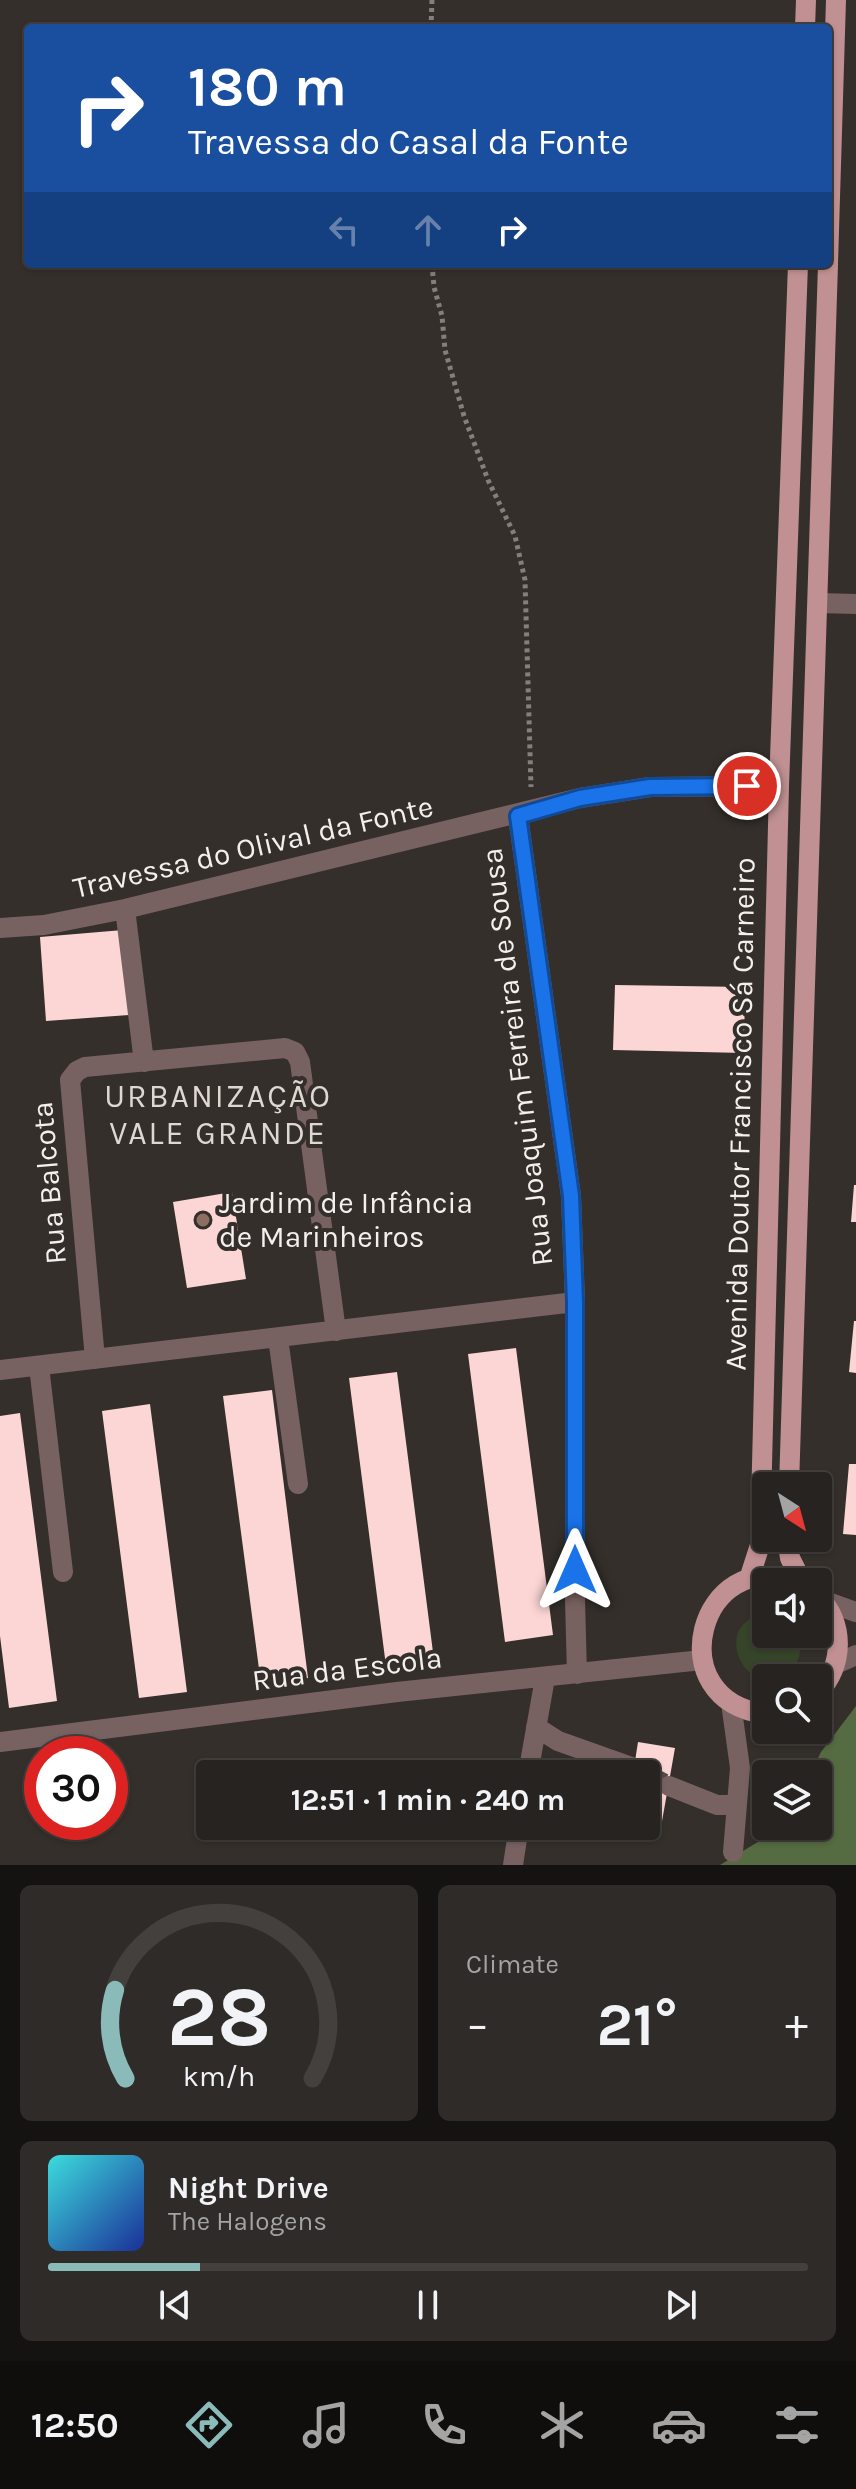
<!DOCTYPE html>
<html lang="en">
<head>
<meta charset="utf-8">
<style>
  :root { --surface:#272320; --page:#2f2b29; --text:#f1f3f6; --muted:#a4a4a5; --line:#43403e; --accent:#8bbbb9 }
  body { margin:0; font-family:Karla,sans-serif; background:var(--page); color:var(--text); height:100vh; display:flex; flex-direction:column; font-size:30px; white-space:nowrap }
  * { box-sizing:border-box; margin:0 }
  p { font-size:26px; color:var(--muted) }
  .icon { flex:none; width:44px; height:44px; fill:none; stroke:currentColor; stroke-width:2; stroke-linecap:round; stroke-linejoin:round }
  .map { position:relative; height:1865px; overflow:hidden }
  .sheet { display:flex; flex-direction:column; gap:20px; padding:20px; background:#151312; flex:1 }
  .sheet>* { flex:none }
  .guide { position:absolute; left:24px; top:24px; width:808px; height:244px; border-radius:8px; box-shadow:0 2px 6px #0004,0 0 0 2px var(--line); background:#1a4fa0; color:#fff; overflow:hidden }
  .needle { width:52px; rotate:144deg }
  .controls { position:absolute; left:752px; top:1472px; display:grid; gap:16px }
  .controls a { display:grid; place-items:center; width:80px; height:80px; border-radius:8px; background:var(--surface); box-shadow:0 2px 6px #0004,0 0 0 2px var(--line); font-size:40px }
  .speed { position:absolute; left:24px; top:1736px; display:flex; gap:16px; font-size:40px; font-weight:700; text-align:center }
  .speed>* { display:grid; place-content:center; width:104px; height:104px; border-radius:50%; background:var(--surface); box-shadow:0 2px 6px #0004,0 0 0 2px var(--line); line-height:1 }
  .speed .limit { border:12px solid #d22; background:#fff; color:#111 }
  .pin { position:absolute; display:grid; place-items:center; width:68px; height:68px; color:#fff; margin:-34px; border:4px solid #fff; border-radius:50%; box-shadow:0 2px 8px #0007 }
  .me { position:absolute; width:88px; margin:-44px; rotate:0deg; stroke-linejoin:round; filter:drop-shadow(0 0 6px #0008) }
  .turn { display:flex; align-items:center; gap:28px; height:168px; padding:0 32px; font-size:36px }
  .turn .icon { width:104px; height:104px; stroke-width:2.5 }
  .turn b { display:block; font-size:56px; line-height:68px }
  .lanes { display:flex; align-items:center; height:76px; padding:0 32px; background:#0003; justify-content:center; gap:40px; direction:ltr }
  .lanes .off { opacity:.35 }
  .big { font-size:60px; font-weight:700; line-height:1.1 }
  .sheet .tile { flex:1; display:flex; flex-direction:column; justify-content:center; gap:12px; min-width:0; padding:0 28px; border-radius:12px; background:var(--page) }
  .sheet .dial { align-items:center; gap:0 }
  .dial svg { height:208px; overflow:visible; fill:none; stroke:var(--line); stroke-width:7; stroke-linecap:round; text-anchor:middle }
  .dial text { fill:var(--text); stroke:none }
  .song { display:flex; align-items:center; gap:24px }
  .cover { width:96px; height:96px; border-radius:12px; background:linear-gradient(135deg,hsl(180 70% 55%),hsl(230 70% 35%)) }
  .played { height:8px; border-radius:4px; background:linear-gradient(90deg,var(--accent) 20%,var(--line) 20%) }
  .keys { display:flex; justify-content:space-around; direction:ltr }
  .heat { display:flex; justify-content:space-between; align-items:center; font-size:44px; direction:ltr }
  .sheet .tiles { flex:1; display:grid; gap:20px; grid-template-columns:1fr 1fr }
  .tile:last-child { grid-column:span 2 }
  .trip { position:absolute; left:196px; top:1760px; width:464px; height:80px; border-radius:8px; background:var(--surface); box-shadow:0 2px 6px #0004,0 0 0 2px var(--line); font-weight:700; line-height:80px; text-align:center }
  .menu { display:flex; height:128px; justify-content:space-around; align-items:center; background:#100e0d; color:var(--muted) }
  .menu .icon { width:56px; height:56px }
  .menu .current { color:var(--accent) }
  .menu b { font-size:36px; color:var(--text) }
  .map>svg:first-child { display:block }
</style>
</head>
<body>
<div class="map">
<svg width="856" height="1865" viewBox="0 0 856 1865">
  <rect width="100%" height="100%" fill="#342f2b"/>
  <path fill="#364429" d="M766,1614v20h32c4,12 3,25 -6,35 -42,41 -87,-46 -26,-55z"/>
  <path fill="#556b41" d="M856,1706v159h-136l64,-39h34v-52h-8l11,-22z"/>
  <path fill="#fbd6d5" d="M123,930l6,85 -83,6 -6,-84z
    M615,985l130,2 -1,66 -131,-3z
    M854,1185h2v37h-5z
    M232,1192l14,87 -59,9 -14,-86z
    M854,1321h2v52l-7,-1z
    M516,1348l37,287 -48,7 -37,-288z
    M397,1372l37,288 -48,6 -37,-288z
    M272,1390l36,288 -47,6 -38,-288z
    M150,1404l37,288 -48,6 -37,-287z
    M20,1413l37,288 -48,7 -9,-72v-220z
    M849,1464h7v71l-13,-1z
    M638,1742l37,6 -14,79 -15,-3v-50h-13z
    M561,1763l52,9v2h-54z
    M551,1826h30l-2,13 -29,-4z"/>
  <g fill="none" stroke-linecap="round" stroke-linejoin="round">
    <path stroke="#514c48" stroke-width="20" stroke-dasharray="20 10" stroke-linecap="butt" d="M646,1774l23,12"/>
    <path stroke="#837f7c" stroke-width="5" stroke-dasharray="4 4" stroke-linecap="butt" d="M431,28l1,-28
      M432,264l2,23 8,29 3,34 19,66 24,64 27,56 10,44 6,207"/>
    <path stroke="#786161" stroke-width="20" d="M818,603l38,1
      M518,816l53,380 4,106v298l2,74
      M125,909l19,153
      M0,928l44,-3 81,-16 455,-111 70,-11 129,-1
      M278,1338l20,146
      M95,1359l-25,-279 7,-9 8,-4 200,-19 10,4 5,10 36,269
      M39,1366l24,206
      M0,1370l575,-68
      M822,1600l34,12
      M836,1664l20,-9
      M731,1703l9,65 -7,84
      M536,1727l22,14 76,27
      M0,1742l397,-50 305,-32
      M528,1774l17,-96
      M669,1786l48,19h20
      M513,1865l6,-39"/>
    <path stroke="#c09092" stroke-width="20" d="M805,28l1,-28
      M828,263l8,-263
      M789,1486l39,-1222
      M787,1538l3,20 12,24
      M749,1579l11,-34 19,-759 19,-522
      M818,1596c27,28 26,69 0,97
      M766,1714c-109,-13 -66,-170 30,-132"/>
  </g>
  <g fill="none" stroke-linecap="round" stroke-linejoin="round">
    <g stroke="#114b97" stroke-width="20">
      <path id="route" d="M575,1570v-268l-4,-106 -53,-380 62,-18 70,-11 97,-1"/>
    </g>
    <use href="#route" stroke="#1a73e8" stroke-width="14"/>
  </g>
  <circle fill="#8d6e63" stroke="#342f2b" stroke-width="3" cx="203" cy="1220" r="8"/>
  <g text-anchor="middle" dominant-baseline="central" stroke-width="8" stroke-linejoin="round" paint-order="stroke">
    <g font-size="30" fill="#f4f0ee" stroke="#342f2b">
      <text transform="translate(253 847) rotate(-13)">Travessa do Olival da Fonte</text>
      <text transform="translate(517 1057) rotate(-97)">Rua Joaquim Ferreira de Sousa</text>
      <text transform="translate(740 1114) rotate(-89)">Avenida Doutor Francisco Sá Carneiro</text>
      <text transform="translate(49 1183) rotate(-95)">Rua Balcota</text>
      <text transform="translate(347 1669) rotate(-7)">Rua da Escola</text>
    </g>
    <g font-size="30" fill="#f4f0ee" stroke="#342f2b" text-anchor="start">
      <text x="219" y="1203">Jardim de Infância<tspan x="219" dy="34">de Marinheiros</tspan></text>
    </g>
    <g font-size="32" letter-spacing="2" fill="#ded7d2" stroke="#342f2b">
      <text x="218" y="1096">URBANIZAÇÃO<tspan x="218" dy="37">VALE GRANDE</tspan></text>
    </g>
  </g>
</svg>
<div class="controls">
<a><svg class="needle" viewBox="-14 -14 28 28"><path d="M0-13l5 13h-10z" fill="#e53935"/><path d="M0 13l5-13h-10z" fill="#a4a4a5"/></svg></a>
<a><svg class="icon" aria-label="sound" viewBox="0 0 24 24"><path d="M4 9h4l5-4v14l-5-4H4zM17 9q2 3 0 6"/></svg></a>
<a><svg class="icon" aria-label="search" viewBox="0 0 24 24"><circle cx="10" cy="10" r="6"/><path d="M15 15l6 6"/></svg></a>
<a><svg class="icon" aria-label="layers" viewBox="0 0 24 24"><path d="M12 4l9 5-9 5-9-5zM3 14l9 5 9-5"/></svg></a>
</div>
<div class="speed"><div class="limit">30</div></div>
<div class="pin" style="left:747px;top:786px;background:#d93025"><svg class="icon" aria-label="arrive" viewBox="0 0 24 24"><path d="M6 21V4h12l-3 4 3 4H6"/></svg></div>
<svg class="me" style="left:575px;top:1570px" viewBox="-20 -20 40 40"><path d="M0-17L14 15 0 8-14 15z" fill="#1a73e8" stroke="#fff" stroke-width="4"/></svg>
<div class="trip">12:51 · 1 min · 240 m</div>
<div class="guide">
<div class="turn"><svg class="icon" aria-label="right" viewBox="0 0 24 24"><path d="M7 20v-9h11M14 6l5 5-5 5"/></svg><div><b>180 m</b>Travessa do Casal da Fonte</div></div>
<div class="lanes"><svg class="icon off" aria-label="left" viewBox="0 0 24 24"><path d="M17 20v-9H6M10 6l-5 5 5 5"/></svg><svg class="icon off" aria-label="ahead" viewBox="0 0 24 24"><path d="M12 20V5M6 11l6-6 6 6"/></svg><svg class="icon" aria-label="right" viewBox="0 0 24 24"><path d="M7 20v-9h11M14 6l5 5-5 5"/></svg></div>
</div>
</div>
<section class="sheet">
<div class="tiles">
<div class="tile dial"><svg viewBox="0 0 100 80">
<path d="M14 69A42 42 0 1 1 86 69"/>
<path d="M14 69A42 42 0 0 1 10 35" stroke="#8bbbb9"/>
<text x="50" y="56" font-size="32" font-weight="700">28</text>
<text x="50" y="72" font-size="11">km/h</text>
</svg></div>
<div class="tile"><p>Climate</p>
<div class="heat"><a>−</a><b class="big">21°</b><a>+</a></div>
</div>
<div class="tile">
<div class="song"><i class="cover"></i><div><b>Night Drive</b><p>The Halogens</p></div></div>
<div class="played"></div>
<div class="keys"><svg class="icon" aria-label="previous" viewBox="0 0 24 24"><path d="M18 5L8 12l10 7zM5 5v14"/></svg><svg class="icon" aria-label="pause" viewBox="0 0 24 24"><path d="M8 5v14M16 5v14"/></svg><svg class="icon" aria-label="next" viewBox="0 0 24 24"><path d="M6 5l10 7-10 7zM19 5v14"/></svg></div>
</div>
</div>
</section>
<nav class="menu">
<b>12:50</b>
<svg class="icon current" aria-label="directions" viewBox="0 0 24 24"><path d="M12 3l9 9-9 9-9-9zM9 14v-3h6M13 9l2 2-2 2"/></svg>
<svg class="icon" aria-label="music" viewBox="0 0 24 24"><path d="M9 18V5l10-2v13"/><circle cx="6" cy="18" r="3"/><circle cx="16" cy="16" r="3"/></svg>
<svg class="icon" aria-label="phone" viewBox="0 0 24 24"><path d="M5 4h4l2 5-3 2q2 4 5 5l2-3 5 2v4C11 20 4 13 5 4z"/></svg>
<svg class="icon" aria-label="climate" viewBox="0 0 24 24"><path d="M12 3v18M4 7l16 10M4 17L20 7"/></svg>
<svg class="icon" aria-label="car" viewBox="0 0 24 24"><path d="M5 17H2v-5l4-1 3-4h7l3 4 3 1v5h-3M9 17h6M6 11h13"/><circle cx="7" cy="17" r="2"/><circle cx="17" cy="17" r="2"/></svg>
<svg class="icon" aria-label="filters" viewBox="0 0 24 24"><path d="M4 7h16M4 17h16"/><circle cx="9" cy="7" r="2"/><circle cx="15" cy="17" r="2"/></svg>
</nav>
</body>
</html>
